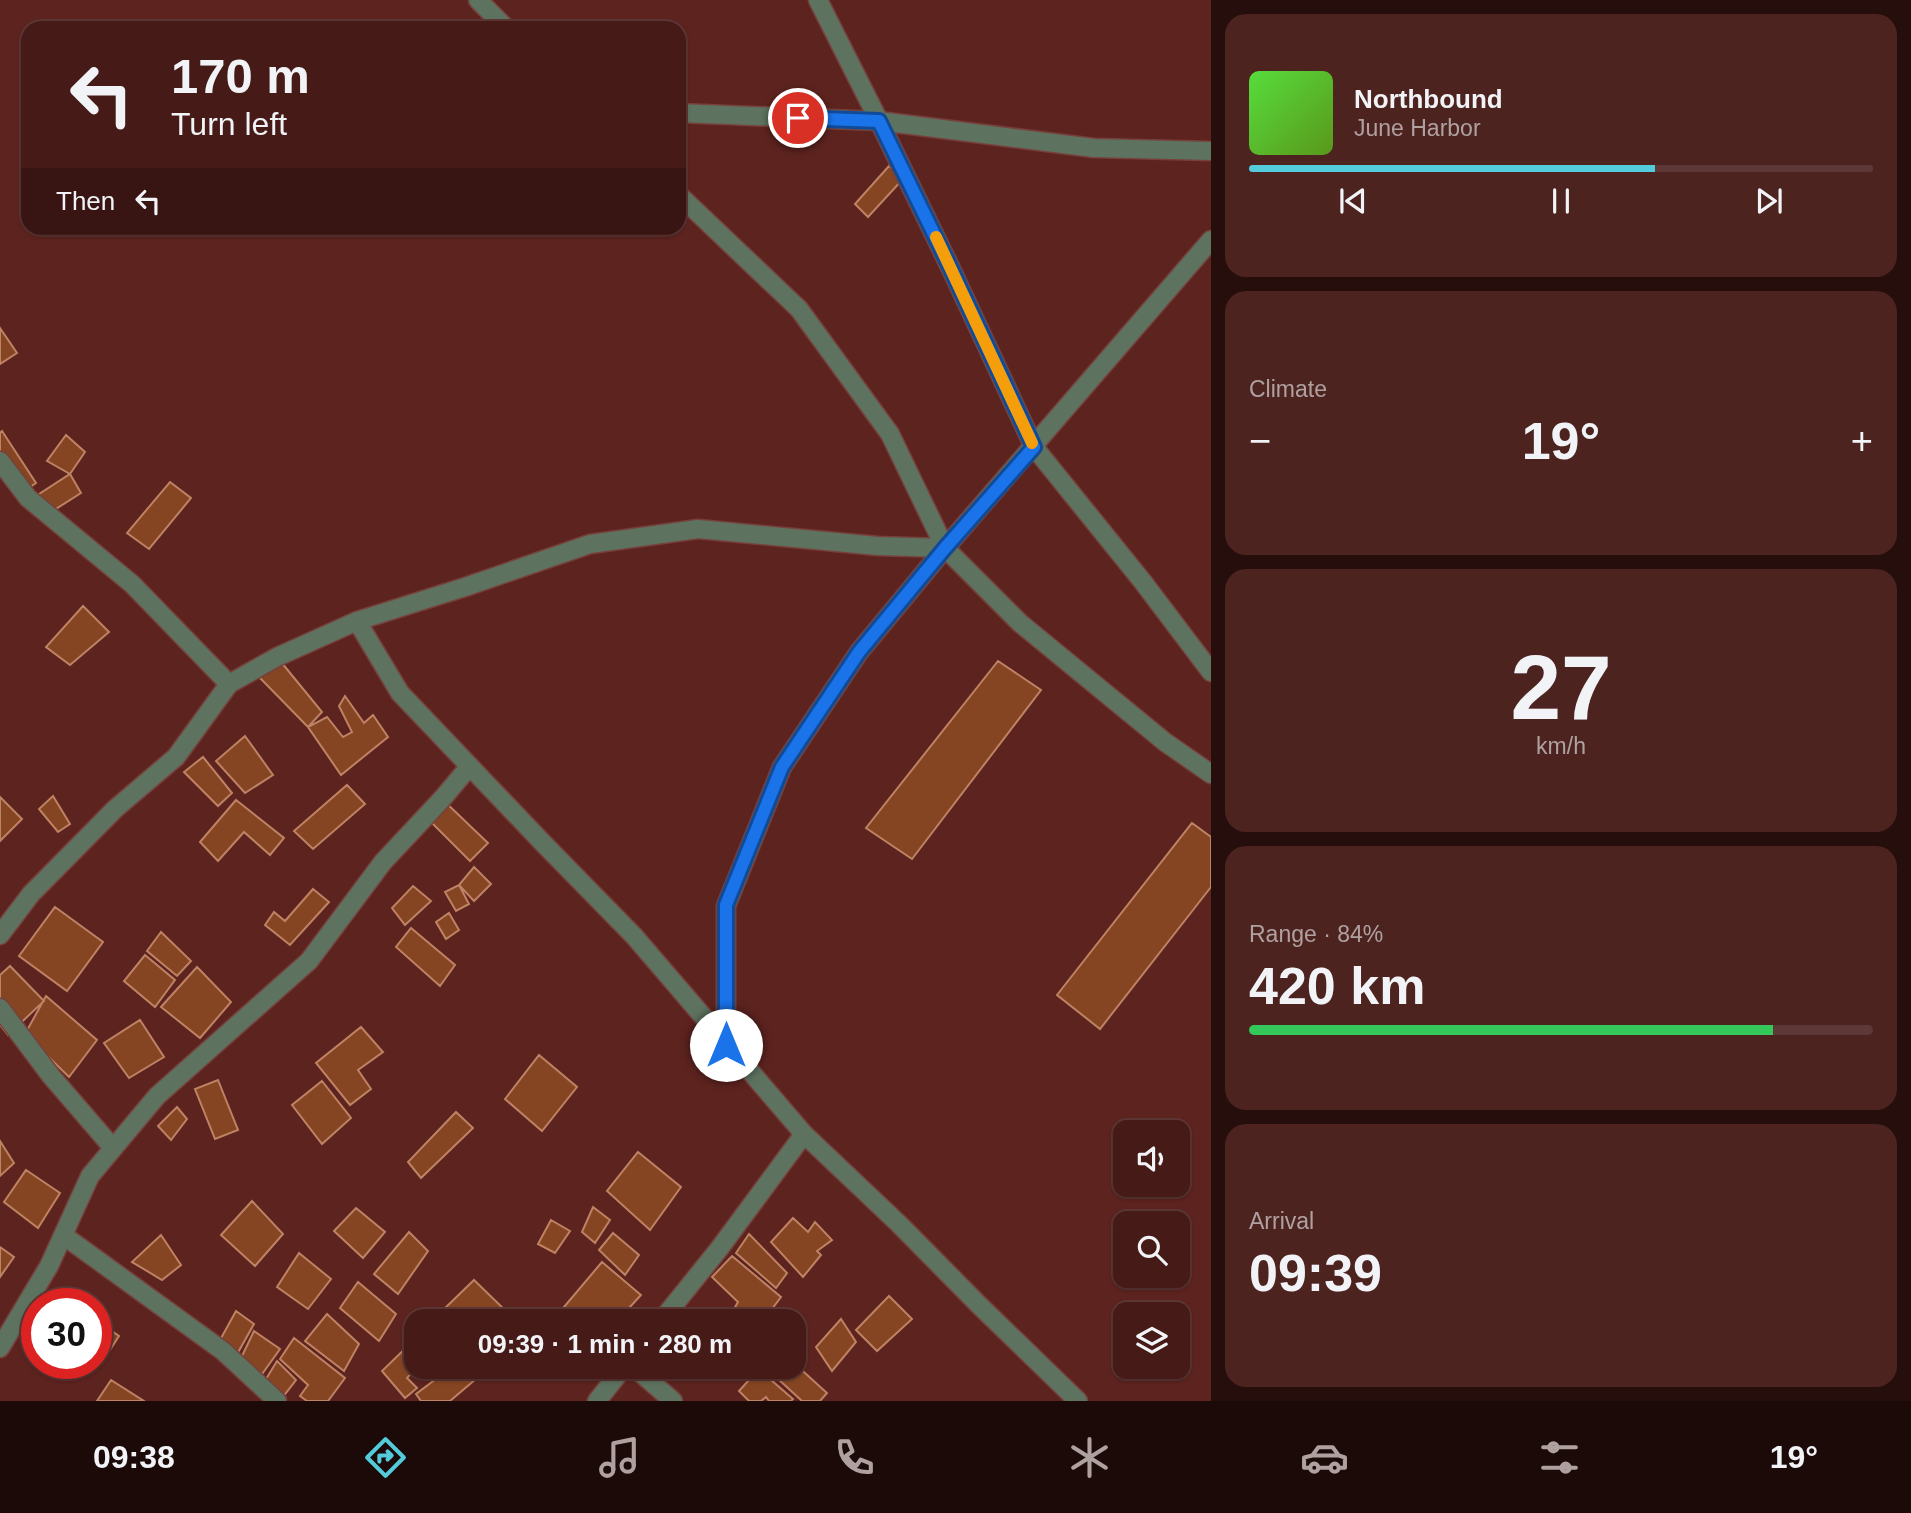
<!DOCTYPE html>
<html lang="en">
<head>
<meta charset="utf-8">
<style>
  :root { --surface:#461a17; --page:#4d2320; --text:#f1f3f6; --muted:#b0a1a1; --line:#5e3836; --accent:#53cbda }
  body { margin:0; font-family:Arial,sans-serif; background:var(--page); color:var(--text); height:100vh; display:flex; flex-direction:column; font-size:26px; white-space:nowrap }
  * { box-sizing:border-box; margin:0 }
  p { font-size:23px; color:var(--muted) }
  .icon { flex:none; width:38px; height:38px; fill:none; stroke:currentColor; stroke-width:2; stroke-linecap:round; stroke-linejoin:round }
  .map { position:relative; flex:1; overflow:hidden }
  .side { display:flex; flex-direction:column; gap:14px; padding:14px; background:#260e0d; width:700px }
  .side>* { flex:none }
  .banner { position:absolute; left:21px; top:21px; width:665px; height:214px; border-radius:21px; box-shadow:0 2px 5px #0004,0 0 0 2px var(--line); background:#461a17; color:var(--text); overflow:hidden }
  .fabs { position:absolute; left:1113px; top:1120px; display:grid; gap:14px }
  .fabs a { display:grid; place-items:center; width:77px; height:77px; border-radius:14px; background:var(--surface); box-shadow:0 2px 5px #0004,0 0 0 2px var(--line); font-size:35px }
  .speed { position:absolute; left:21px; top:1288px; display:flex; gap:14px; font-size:35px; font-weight:700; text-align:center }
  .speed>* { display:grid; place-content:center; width:91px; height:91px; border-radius:50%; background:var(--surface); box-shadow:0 2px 5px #0004,0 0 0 2px var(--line); line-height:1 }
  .speed .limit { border:10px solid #d22; background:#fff; color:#111 }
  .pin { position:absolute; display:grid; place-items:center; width:60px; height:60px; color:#fff; margin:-30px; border:4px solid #fff; border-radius:50%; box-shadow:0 2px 7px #0007 }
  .me { position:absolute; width:77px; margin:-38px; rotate:0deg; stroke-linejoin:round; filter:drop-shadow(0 0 5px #0008) }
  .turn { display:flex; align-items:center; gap:24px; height:147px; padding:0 35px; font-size:32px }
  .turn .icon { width:91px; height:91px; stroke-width:2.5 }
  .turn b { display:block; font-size:49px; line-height:60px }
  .then { display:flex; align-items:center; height:66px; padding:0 35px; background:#0003; gap:14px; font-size:26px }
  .big { font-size:52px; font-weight:600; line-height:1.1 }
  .side .card { flex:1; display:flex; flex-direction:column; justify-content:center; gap:10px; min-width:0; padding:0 24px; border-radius:21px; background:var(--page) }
  .side .dial { align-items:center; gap:0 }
  .dial b { font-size:91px; line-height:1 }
  .song { display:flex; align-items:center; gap:21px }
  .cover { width:84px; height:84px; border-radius:10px; background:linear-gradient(135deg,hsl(110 70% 55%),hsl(90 70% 35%)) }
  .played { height:7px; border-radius:4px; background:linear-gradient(90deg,var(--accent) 65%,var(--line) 65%) }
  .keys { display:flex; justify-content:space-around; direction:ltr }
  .heat { display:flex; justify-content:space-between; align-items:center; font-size:38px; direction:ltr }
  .charge { height:10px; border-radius:5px; background:linear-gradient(90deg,#34c759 84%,var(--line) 0) }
  .trip { position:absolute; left:404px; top:1309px; width:402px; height:70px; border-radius:21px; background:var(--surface); box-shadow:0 2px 5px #0004,0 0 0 2px var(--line); font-weight:600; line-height:70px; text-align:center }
  .tab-bar { display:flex; height:112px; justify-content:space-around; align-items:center; background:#1c0a09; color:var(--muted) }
  .tab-bar .icon { width:49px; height:49px }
  .tab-bar .on { color:var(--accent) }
  .tab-bar b { font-size:32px; color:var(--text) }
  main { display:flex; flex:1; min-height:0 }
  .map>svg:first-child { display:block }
</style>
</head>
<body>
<main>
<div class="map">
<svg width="1211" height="1401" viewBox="0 0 1211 1401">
  <rect width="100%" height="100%" fill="#5d231f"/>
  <path fill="#854522" stroke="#be8264" stroke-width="2" d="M889,166l14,13 -35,38 -13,-13z
    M0,328l17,25 -17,11z
    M2,431l34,52 -13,9 -23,-31v-28z
    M66,435l19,17 -15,22 -23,-13z
    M70,474l11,19 -33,21 -12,-18z
    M170,482l21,16 -42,51 -22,-16z
    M83,606l26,26 -39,33 -24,-18z
    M277,657l45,55 -14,15 -49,-50z
    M998,661l43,29 -129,169 -46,-31z
    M345,696l19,27 9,-8 15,22 -47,38 -33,-48 19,-10 16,20 9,-5 -13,-26z
    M245,736l28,39 -28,18 -29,-32z
    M203,757l29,36 -14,13 -34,-34z
    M347,785l18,19 -52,45 -19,-18z
    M53,796l17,28 -12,8 -19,-23z
    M0,797l22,22 -22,22z
    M442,799l46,44 -18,18 -45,-45z
    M236,800l48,38 -14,17 -26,-23 -26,29 -18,-19z
    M1192,823l19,14v50l-111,142 -43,-34z
    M474,867l17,17 -17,17 -15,-16z
    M459,885l10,19 -13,7 -11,-19z
    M413,886l18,15 -26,24 -13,-17z
    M313,889l16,13 -39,43 -25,-20 9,-13 11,9z
    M55,907l48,35 -36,49 -48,-35z
    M449,913l10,17 -13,9 -10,-17z
    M411,928l44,37 -15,21 -44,-39z
    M161,932l30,29 -14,15 -30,-25z
    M145,955l30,25 -20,27 -31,-26z
    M10,966l34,35 -36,34 -8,-10v-50z
    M197,967l34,35 -31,36 -39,-31z
    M46,996l51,44 -28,37 -44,-43z
    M140,1020l24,37 -35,21 -25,-35z
    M361,1027l22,25 -25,18 13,19 -21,16 -34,-42z
    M539,1055l38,32 -35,44 -37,-32z
    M218,1080l20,50 -23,9 -20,-50z
    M322,1081l29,37 -29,26 -30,-39z
    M177,1107l10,12 -16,21 -13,-14z
    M456,1112l17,16 -52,50 -13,-16z
    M0,1141l14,22 -14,13z
    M638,1152l43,35 -31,43 -43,-39z
    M26,1170l34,23 -22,35 -34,-26z
    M252,1201l31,33 -28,32 -34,-31z
    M593,1207l17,13 -15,23 -13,-11z
    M356,1208l29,24 -22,26 -29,-27z
    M793,1218l15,14 7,-10 17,18 -15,11 4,4 -18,22 -32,-35z
    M551,1220l19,11 -15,22 -17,-9z
    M409,1232l19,19 -30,43 -24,-20z
    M613,1233l26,22 -14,20 -26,-25z
    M749,1234l38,39 -11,15 -40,-35z
    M161,1235l20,30 -19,15 -30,-18z
    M0,1247l14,10 -14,20z
    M299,1253l32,26 -23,30 -31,-22z
    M732,1256l49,41 -18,24h-36l11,-19 -26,-25z
    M602,1262l39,33 -24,26h-39l-14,-14z
    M474,1280l32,31 -7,10h-49l-9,-9z
    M358,1282l38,32 -17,27 -39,-33z
    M61,1295l13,9h-20z
    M889,1296l23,23 -35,32 -21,-21z
    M236,1311l18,13 -18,32 -16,-16z
    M327,1314l32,30 -15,27 -39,-30z
    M841,1319l15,23 -24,29 -16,-24z
    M96,1320l23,16 -13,20 -10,-7z
    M254,1331l26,18 -20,28 -19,-19z
    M294,1338l51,40 -17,23h-21l-7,-5 8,-11 -28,-26z
    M416,1338l1,29 -10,11 10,10 -12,10 -23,-27z
    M277,1361l19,19 -14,18 -19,-14z
    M794,1363l33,30 -7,8h-18l-37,-34h29z
    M452,1367h25l6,6 -33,28h-29l-5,-7z
    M740,1367h16l37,32 -2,2h-22l-3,-4 -5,4h-12l-10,-10 10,-11 -13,-7z
    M111,1380l33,21h-47z"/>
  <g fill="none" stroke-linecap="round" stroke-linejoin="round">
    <g stroke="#77403c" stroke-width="21">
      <path id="minor" d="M478,0l28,28
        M818,0l61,121 73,150 82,176 109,135 68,90
        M679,113l200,8 215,27 117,3
        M679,195l120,114 91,125 55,114
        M0,461l28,37 104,86 97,100
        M357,621l43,72 142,149 92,94 170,198 95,90 80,81 99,96
        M0,935l31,-41 84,-85 61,-52 53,-73 48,-27 80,-36 108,-34 125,-43 108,-15 180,17 67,2 75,75 145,119 46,32
        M0,1008l51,68 62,72
        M726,1045v-139l56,-139 77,-115 86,-104 266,-308
        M63,1235l160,116 54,50
        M661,1321l58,-72 85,-115
        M0,1348l49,-82 41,-90 67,-80 152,-135 74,-99 59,-63 27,-32
        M634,1367l39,34
        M597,1401l27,-34"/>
    </g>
    <use href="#minor" stroke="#5d725f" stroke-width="18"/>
  </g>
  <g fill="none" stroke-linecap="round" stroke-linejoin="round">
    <g stroke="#114b97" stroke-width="18">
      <path id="route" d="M726,1045v-140l56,-138 77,-115 86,-104 89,-101 -82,-176 -73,-150 -81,-3"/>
    </g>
    <use href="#route" stroke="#1a73e8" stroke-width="12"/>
    <path stroke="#f59e0b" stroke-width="12" d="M936,237l96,206"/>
  </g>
</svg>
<div class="fabs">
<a><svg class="icon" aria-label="sound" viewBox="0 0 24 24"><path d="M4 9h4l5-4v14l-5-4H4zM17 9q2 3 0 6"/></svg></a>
<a><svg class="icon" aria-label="search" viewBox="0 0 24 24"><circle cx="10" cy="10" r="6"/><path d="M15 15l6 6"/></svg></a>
<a><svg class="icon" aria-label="layers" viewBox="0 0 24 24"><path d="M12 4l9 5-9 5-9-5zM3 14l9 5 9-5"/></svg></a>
</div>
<div class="speed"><div class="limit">30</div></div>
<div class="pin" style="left:798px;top:118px;background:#d93025"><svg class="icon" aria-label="arrive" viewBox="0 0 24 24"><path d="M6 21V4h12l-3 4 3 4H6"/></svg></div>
<svg class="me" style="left:726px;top:1045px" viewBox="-20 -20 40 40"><circle r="19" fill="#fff"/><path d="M0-13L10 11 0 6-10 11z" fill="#1a73e8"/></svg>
<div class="trip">09:39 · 1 min · 280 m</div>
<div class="banner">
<div class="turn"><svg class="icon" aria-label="left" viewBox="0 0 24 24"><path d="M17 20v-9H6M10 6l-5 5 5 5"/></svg><div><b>170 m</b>Turn left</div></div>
<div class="then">Then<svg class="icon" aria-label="left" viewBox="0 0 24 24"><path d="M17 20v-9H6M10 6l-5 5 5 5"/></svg></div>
</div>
</div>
<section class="side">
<div class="card">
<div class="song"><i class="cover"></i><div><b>Northbound</b><p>June Harbor</p></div></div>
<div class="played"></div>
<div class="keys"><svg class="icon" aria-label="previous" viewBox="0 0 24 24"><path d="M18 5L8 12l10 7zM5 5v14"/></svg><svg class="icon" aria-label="pause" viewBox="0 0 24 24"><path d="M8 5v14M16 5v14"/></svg><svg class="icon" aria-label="next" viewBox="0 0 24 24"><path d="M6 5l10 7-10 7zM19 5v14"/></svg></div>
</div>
<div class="card"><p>Climate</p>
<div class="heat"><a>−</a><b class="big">19°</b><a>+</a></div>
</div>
<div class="card dial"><b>27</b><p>km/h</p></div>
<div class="card"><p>Range · 84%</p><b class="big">420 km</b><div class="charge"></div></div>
<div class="card"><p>Arrival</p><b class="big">09:39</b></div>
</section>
</main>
<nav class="tab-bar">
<b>09:38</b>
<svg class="icon on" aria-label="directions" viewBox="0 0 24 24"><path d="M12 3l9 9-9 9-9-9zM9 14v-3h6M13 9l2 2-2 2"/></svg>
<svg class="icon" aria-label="music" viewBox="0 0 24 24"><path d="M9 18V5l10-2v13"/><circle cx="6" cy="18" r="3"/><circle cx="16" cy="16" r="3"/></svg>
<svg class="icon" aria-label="phone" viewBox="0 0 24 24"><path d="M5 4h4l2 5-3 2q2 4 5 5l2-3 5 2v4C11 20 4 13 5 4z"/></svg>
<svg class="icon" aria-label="climate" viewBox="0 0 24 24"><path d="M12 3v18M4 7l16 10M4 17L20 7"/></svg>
<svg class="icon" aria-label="car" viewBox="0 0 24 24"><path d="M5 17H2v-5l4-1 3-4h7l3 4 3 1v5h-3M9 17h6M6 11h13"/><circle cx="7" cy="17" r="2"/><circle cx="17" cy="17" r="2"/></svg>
<svg class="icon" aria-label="filters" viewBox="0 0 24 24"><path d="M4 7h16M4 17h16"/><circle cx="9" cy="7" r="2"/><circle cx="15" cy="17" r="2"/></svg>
<b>19°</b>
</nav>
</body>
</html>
